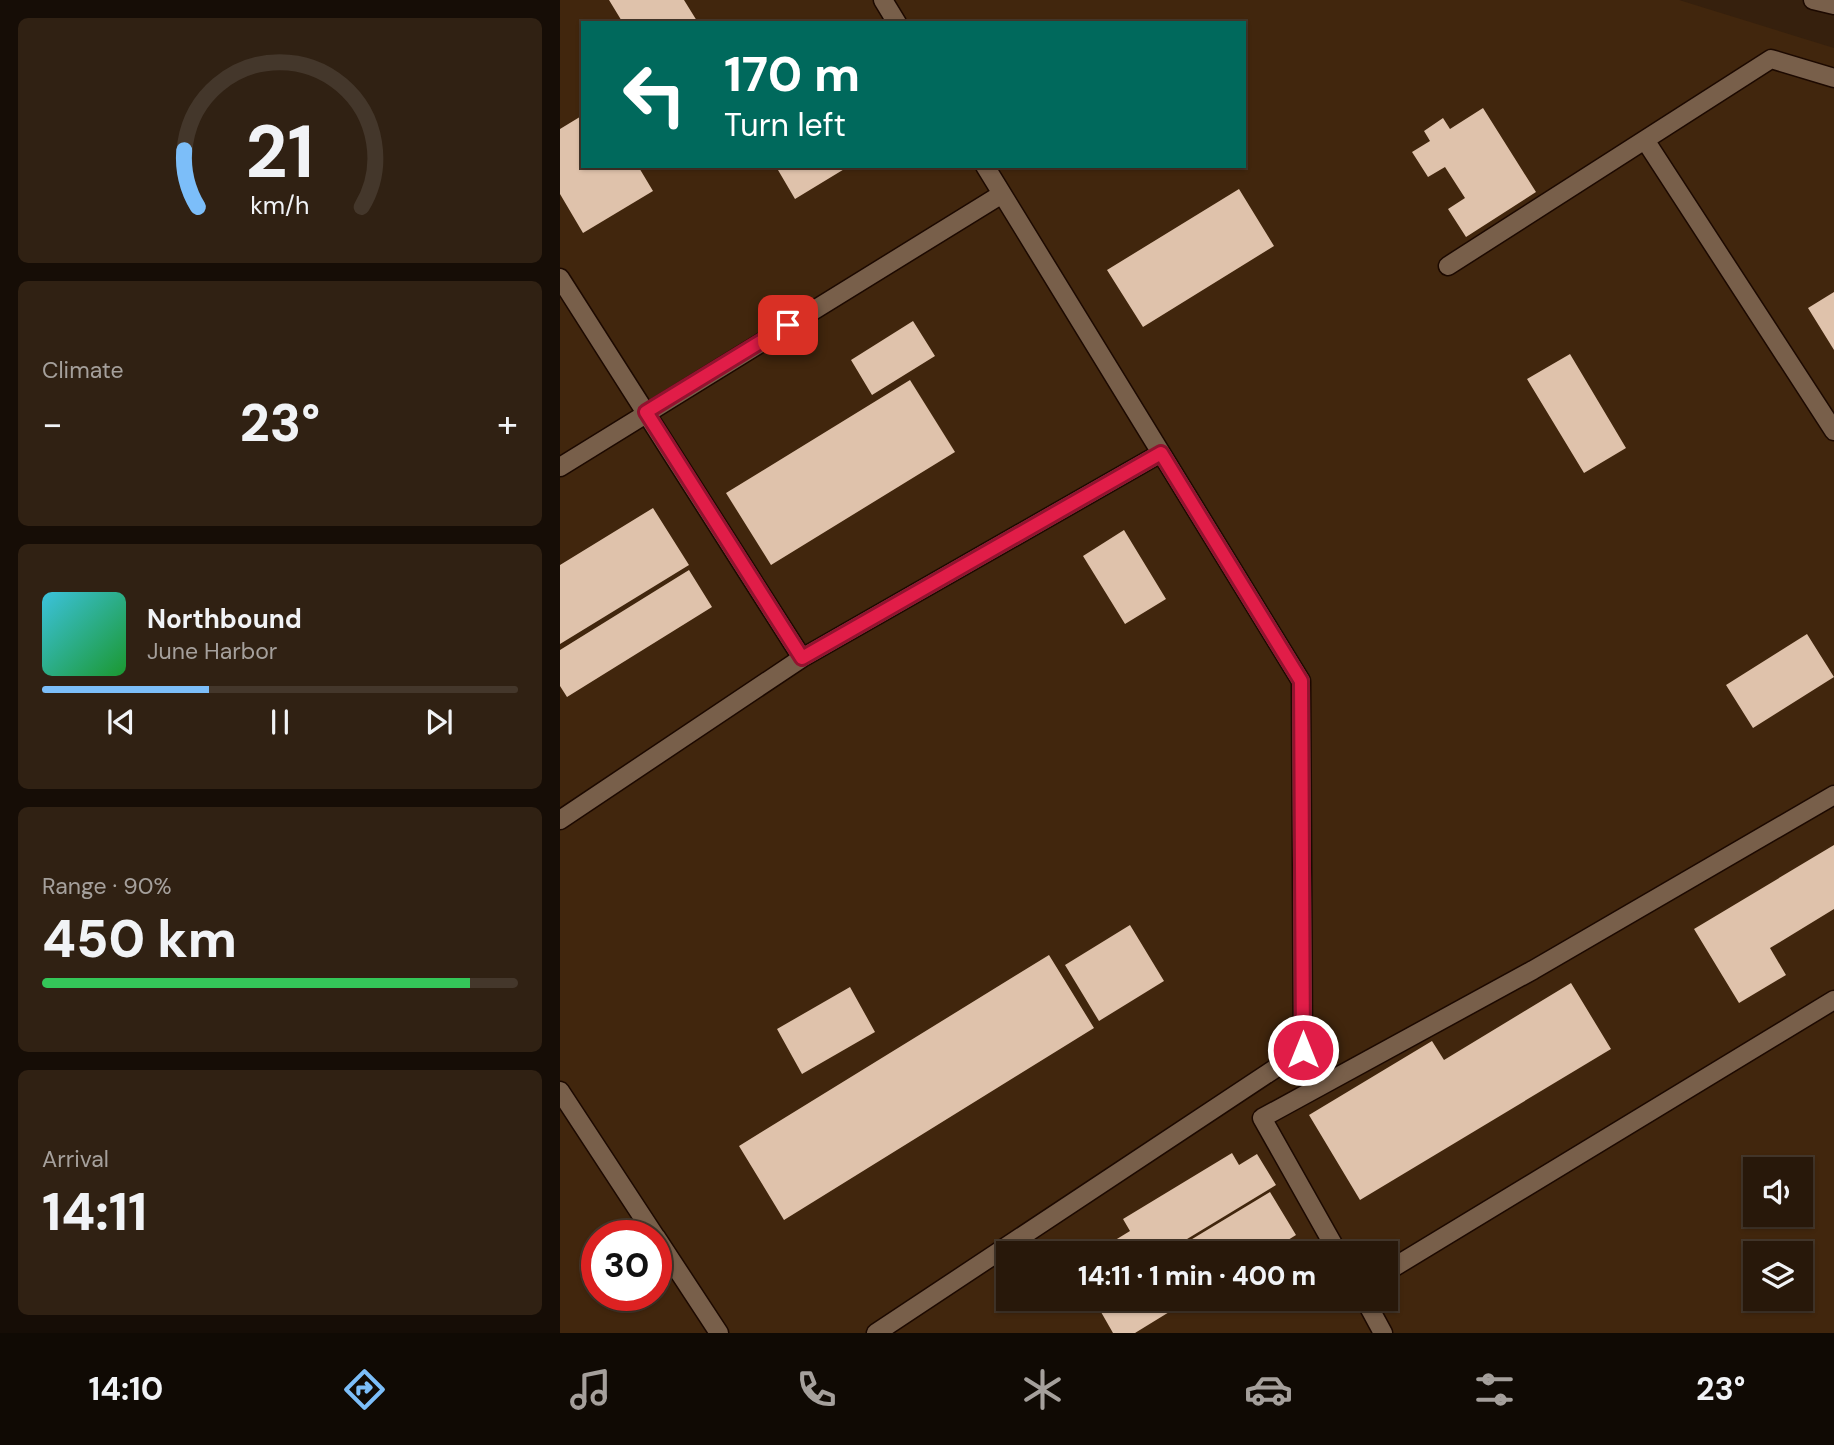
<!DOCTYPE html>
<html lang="en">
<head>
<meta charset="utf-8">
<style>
  :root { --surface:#28180a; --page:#302113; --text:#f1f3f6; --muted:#a5a09c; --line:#44372b; --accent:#7cbef9 }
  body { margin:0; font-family:"DM Sans",sans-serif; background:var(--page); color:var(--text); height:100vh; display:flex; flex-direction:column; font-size:26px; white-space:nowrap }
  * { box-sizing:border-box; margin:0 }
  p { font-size:23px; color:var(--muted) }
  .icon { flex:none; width:38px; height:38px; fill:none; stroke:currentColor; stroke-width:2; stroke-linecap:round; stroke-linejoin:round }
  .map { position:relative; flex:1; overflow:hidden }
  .drawer { display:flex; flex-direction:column; gap:18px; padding:18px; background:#160d06; width:560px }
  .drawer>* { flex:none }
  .banner { position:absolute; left:21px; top:21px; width:665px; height:147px; border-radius:0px; box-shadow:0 2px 5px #0004,0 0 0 2px var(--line); background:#00695c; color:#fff; overflow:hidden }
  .buttons { position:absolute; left:1183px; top:1157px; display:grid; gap:14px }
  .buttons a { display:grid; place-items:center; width:70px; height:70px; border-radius:0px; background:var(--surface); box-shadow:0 2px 5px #0004,0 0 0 2px var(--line); font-size:35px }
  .speed { position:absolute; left:21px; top:1220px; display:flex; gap:14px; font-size:35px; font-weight:700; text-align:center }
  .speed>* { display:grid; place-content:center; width:91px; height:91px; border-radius:50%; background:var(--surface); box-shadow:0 2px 5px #0004,0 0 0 2px var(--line); line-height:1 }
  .speed .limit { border:10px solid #d22; background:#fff; color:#111 }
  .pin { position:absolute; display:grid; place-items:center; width:60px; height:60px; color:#fff; margin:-30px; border-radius:14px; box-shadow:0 4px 10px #0006 }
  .me { position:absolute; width:77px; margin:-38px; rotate:0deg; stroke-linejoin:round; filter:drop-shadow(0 0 5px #0008) }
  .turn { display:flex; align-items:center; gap:24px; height:147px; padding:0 28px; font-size:32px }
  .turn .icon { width:91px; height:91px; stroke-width:2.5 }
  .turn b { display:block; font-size:49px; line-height:60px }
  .big { font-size:52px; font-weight:800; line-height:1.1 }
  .drawer .card { flex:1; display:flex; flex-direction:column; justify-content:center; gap:10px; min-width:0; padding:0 24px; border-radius:10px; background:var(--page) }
  .drawer .dial { align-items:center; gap:0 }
  .dial svg { height:182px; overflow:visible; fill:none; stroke:var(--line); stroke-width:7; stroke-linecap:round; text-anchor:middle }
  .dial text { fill:var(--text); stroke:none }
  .song { display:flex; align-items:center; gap:21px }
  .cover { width:84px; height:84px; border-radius:10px; background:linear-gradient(135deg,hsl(190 70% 55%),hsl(130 70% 35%)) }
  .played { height:7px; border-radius:4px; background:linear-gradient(90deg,var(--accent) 35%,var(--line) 35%) }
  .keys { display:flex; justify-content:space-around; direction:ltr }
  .heat { display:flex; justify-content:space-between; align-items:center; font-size:38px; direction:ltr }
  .charge { height:10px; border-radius:5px; background:linear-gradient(90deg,#34c759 90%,var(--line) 0) }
  .trip { position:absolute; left:436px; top:1241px; width:402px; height:70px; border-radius:0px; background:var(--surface); box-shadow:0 2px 5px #0004,0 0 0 2px var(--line); font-weight:800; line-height:70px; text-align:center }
  .dock { display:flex; height:112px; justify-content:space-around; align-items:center; background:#100a04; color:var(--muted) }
  .dock .icon { width:49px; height:49px }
  .dock .on { color:var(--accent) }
  .dock b { font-size:32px; color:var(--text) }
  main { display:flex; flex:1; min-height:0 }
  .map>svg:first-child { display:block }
</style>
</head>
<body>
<main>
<section class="drawer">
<div class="card dial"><svg viewBox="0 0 100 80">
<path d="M14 69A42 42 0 1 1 86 69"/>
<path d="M14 69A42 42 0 0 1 8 44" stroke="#7cbef9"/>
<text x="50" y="56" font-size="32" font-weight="700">21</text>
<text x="50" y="72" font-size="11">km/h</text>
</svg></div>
<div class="card"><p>Climate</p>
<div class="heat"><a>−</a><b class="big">23°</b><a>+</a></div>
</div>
<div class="card">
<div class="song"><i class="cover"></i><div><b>Northbound</b><p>June Harbor</p></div></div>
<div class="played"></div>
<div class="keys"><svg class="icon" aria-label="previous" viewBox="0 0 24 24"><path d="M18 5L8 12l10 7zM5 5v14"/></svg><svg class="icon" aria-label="pause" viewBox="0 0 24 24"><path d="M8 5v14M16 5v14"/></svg><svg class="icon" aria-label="next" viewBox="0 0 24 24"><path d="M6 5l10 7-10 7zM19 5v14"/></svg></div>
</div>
<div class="card"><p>Range · 90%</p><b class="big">450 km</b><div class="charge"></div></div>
<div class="card"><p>Arrival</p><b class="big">14:11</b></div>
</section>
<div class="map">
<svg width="1274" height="1333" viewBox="0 0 1274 1333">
  <rect width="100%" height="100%" fill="#36200d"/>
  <path fill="#41260d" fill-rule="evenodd" d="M0,0h1119l155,48v1285h-1274zM23,23h661v143h-661zM1195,1169h46v45h-46zM37,1236h59v59h-59zM448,1253h378v45h-378zM1195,1253h46v45h-46z"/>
  <path fill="#dfc2ab" d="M49,0h75l13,21 -74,2z
    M923,108l53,84 -70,45 -18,-28 17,-11 -20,-31 -17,10 -16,-25 18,-11 -6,-10 19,-13 7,11z
    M23,115v51h55l15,25 -70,42 -23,-39v-65z
    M225,166h60l1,2 -51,31 -17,-29z
    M679,189l35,57 -131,81 -36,-57z
    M1274,292v58l-26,-42z
    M353,321l22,35 -63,39 -21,-35z
    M1010,354l56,94 -42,25 -57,-94z
    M350,380l45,72 -184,113 -45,-72z
    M93,508l36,57 -129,79v-79z
    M564,530l42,69 -41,25 -42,-68z
    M129,570l23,37 -145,90 -7,-11v-36z
    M1247,634l27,43 -81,51 -27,-43z
    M1274,845v64l-64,39 16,27 -47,28 -45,-74z
    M570,925l34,56 -65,40 -34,-56z
    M489,955l45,73 -310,192 -45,-74z
    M1011,983l40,66 -251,151 -51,-85 123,-74 12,19z
    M290,987l25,45 -73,42 -25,-45z
    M672,1153l7,12 18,-11 19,31 -112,68h-70l36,-22 -7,-12z
    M710,1192l26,43 -29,18h-98z
    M533,1298h99l-57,35h-22z"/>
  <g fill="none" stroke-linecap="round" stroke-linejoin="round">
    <g stroke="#1c0900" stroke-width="21">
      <path id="minor" d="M323,0l14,23
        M1253,0l21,5
        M1085,140l189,291
        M888,266l323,-207 63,19
        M0,278l242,380
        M0,467l442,-273
        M0,820l242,-162 359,-205
        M0,1091l95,145
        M96,1237l63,96
        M778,1253l-76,-135 271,-148 301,-175
        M826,1272l448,-272
        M804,1298l19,35
        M316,1333l427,-283 -2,-369 -316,-515"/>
    </g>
    <use href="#minor" stroke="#785f4a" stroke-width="18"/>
  </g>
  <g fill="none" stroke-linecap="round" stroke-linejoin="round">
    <g stroke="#92132f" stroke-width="18">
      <path id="route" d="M228,325l-142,87 156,246 359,-205 140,228 2,369"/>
    </g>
    <use href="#route" stroke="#e11d48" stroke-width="12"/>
  </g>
</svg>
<div class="buttons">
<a><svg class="icon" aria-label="sound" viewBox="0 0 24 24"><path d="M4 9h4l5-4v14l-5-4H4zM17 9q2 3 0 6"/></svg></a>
<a><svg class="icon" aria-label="layers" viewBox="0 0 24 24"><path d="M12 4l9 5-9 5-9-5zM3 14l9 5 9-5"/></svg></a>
</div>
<div class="speed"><div class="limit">30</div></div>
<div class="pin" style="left:228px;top:325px;background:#d93025"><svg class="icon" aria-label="arrive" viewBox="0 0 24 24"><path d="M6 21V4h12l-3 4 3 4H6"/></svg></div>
<svg class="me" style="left:743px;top:1050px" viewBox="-20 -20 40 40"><circle r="17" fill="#e11d48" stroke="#fff" stroke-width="3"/><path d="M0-11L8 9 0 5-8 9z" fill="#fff"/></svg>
<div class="trip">14:11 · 1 min · 400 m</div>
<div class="banner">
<div class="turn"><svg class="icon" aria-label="left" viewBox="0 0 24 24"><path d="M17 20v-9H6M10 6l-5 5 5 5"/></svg><div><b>170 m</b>Turn left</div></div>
</div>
</div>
</main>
<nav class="dock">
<b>14:10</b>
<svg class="icon on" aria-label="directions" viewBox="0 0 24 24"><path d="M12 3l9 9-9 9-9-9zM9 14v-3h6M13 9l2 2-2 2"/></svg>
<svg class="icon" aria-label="music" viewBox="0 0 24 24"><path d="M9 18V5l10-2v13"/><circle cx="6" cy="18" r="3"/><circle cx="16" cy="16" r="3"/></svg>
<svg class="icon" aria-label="phone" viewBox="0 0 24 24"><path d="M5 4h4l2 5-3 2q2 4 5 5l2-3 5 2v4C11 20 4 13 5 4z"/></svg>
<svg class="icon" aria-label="climate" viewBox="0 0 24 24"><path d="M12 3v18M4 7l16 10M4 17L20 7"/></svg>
<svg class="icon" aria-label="car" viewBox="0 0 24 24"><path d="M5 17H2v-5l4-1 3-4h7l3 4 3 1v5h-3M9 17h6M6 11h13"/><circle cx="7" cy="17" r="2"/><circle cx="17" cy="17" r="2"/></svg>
<svg class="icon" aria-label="filters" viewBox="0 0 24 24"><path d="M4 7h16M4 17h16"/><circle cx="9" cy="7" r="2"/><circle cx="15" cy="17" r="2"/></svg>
<b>23°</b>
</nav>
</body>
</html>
